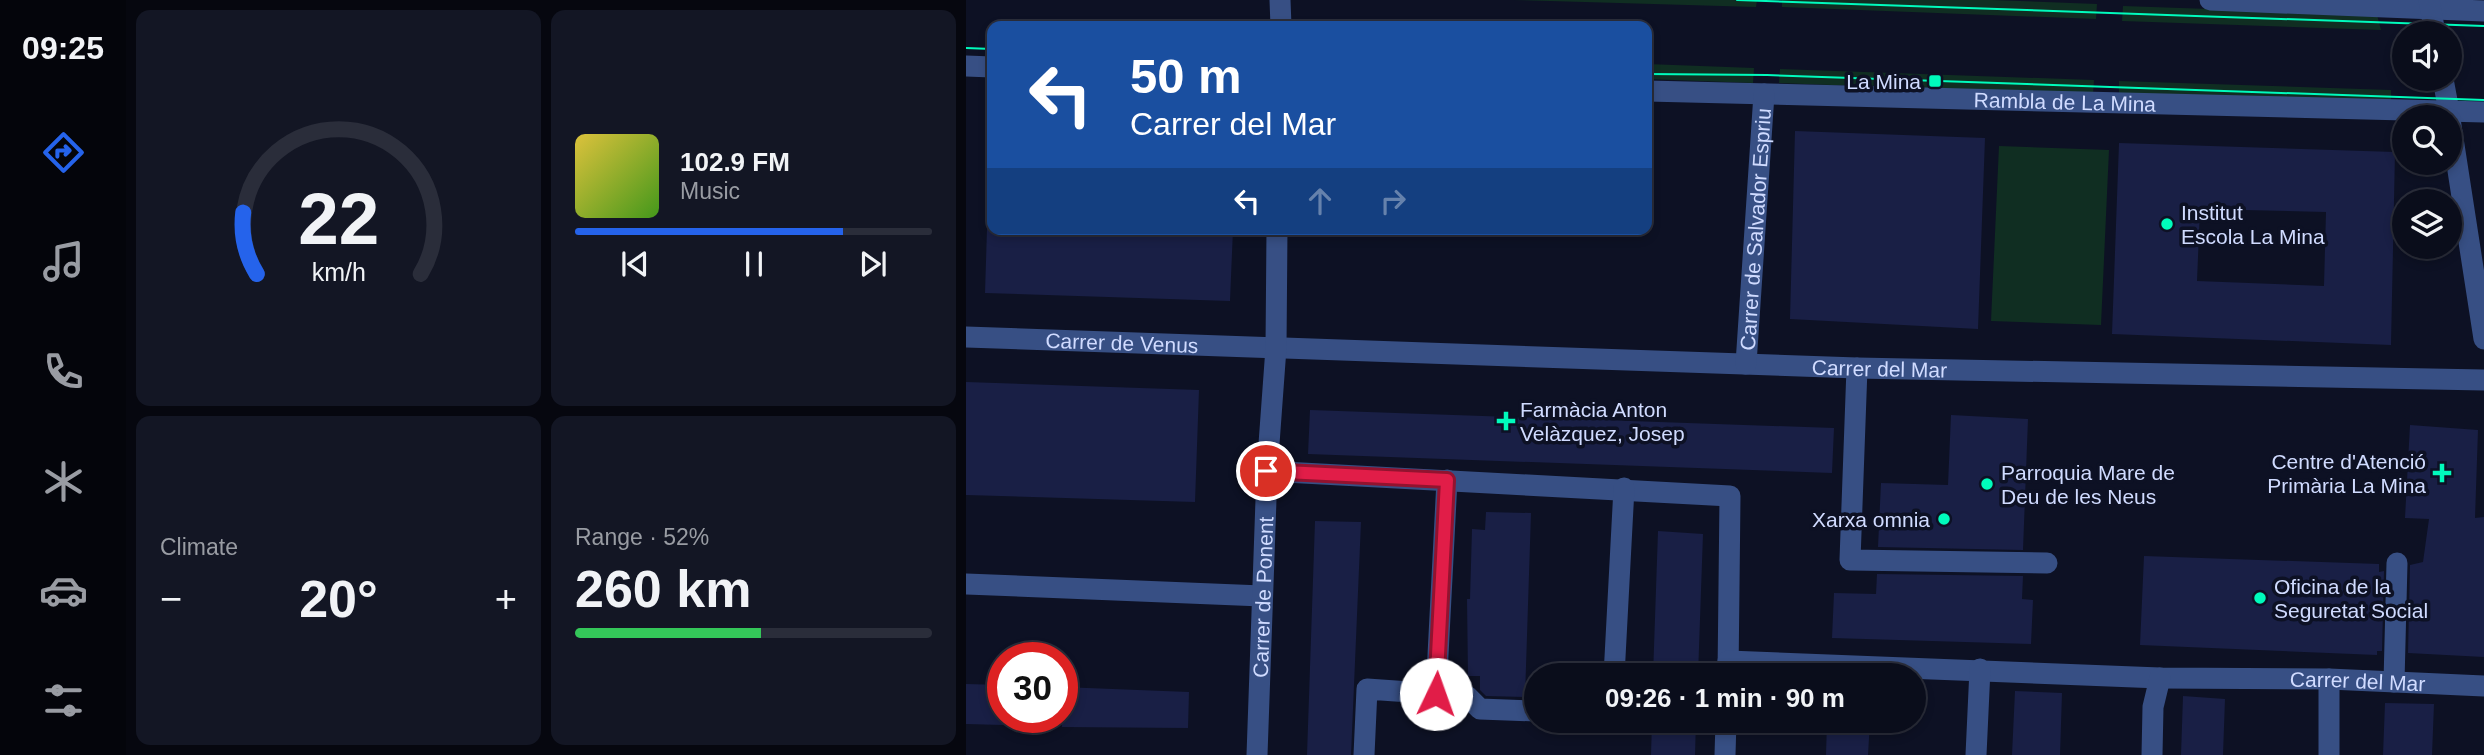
<!DOCTYPE html>
<html lang="en">
<head>
<meta charset="utf-8">
<style>
  :root { --surface:#0a0d1b; --page:#131624; --text:#f1f3f6; --muted:#999ca3; --line:#2a2d3a; --accent:#2563eb }
  body { margin:0; font-family:Helvetica,sans-serif; background:var(--page); color:var(--text); height:100vh; display:flex; flex-direction:column; font-size:26px; white-space:nowrap }
  * { box-sizing:border-box; margin:0 }
  p { font-size:23px; color:var(--muted) }
  .icon { flex:none; width:38px; height:38px; fill:none; stroke:currentColor; stroke-width:2; stroke-linecap:round; stroke-linejoin:round }
  .map { position:relative; flex:1; overflow:hidden }
  .drawer { display:flex; flex-direction:column; gap:10px; padding:10px; background:#06070f; width:840px }
  .drawer>* { flex:none }
  .guide { position:absolute; left:21px; top:21px; width:665px; height:214px; border-radius:14px; box-shadow:0 4px 10px #0003,0 0 0 2px var(--line); background:#1a4fa0; color:#fff; overflow:hidden }
  .buttons { position:absolute; left:1426px; top:21px; display:grid; gap:14px }
  .buttons a { display:grid; place-items:center; width:70px; height:70px; border-radius:50%; background:var(--surface); box-shadow:0 4px 10px #0003,0 0 0 2px var(--line); font-size:35px }
  .speed { position:absolute; left:21px; top:642px; display:flex; gap:14px; font-size:35px; font-weight:700; text-align:center }
  .speed>* { display:grid; place-content:center; width:91px; height:91px; border-radius:50%; background:var(--surface); box-shadow:0 4px 10px #0003,0 0 0 2px var(--line); line-height:1 }
  .speed .limit { border:10px solid #d22; background:#fff; color:#111 }
  .pin { position:absolute; display:grid; place-items:center; width:60px; height:60px; color:#fff; margin:-30px; border:4px solid #fff; border-radius:50%; box-shadow:0 2px 7px #0007 }
  .me { position:absolute; width:77px; margin:-38px; rotate:3deg; stroke-linejoin:round; filter:drop-shadow(0 0 5px #0008) }
  .turn { display:flex; align-items:center; gap:24px; height:147px; padding:0 28px; font-size:32px }
  .turn .icon { width:91px; height:91px; stroke-width:2.5 }
  .turn b { display:block; font-size:49px; line-height:60px }
  .lanes { display:flex; align-items:center; height:66px; padding:0 28px; background:#0003; justify-content:center; gap:35px; direction:ltr }
  .lanes .off { opacity:.35 }
  .big { font-size:52px; font-weight:800; line-height:1.1 }
  .drawer .card { flex:1; display:flex; flex-direction:column; justify-content:center; gap:10px; min-width:0; padding:0 24px; border-radius:14px; background:var(--page) }
  .drawer .dial { align-items:center; gap:0 }
  .dial svg { height:182px; overflow:visible; fill:none; stroke:var(--line); stroke-width:7; stroke-linecap:round; text-anchor:middle }
  .dial text { fill:var(--text); stroke:none }
  .song { display:flex; align-items:center; gap:21px }
  .cover { width:84px; height:84px; border-radius:10px; background:linear-gradient(135deg,hsl(50 70% 55%),hsl(100 70% 35%)) }
  .played { height:7px; border-radius:4px; background:linear-gradient(90deg,var(--accent) 75%,var(--line) 75%) }
  .keys { display:flex; justify-content:space-around; direction:ltr }
  .heat { display:flex; justify-content:space-between; align-items:center; font-size:38px; direction:ltr }
  .charge { height:10px; border-radius:5px; background:linear-gradient(90deg,#34c759 52%,var(--line) 0) }
  .drawer .tiles { flex:1; display:grid; gap:10px; grid-template-columns:repeat(2,1fr) }
  .trip { position:absolute; left:558px; top:663px; width:402px; height:70px; border-radius:35px; background:var(--surface); box-shadow:0 4px 10px #0003,0 0 0 2px var(--line); font-weight:800; line-height:70px; text-align:center }
  main { display:flex; flex:1; min-height:0 }
  .menu { display:flex; flex-direction:column; width:126px; justify-content:space-around; align-items:center; background:#04050b; color:var(--muted) }
  .menu .icon { width:49px; height:49px }
  .menu .current { color:var(--accent) }
  .menu b { font-size:32px; color:var(--text) }
  .map>svg:first-child { display:block }
</style>
</head>
<body>
<main>
<nav class="menu">
<b>09:25</b>
<svg class="icon current" aria-label="directions" viewBox="0 0 24 24"><path d="M12 3l9 9-9 9-9-9zM9 14v-3h6M13 9l2 2-2 2"/></svg>
<svg class="icon" aria-label="music" viewBox="0 0 24 24"><path d="M9 18V5l10-2v13"/><circle cx="6" cy="18" r="3"/><circle cx="16" cy="16" r="3"/></svg>
<svg class="icon" aria-label="phone" viewBox="0 0 24 24"><path d="M5 4h4l2 5-3 2q2 4 5 5l2-3 5 2v4C11 20 4 13 5 4z"/></svg>
<svg class="icon" aria-label="climate" viewBox="0 0 24 24"><path d="M12 3v18M4 7l16 10M4 17L20 7"/></svg>
<svg class="icon" aria-label="car" viewBox="0 0 24 24"><path d="M5 17H2v-5l4-1 3-4h7l3 4 3 1v5h-3M9 17h6M6 11h13"/><circle cx="7" cy="17" r="2"/><circle cx="17" cy="17" r="2"/></svg>
<svg class="icon" aria-label="filters" viewBox="0 0 24 24"><path d="M4 7h16M4 17h16"/><circle cx="9" cy="7" r="2"/><circle cx="15" cy="17" r="2"/></svg>
</nav>
<section class="drawer">
<div class="tiles">
<div class="card dial"><svg viewBox="0 0 100 80">
<path d="M14 69A42 42 0 1 1 86 69"/>
<path d="M14 69A42 42 0 0 1 8 42" stroke="#2563eb"/>
<text x="50" y="56" font-size="32" font-weight="700">22</text>
<text x="50" y="72" font-size="11">km/h</text>
</svg></div>
<div class="card">
<div class="song"><i class="cover"></i><div><b>102.9 FM</b><p>Music</p></div></div>
<div class="played"></div>
<div class="keys"><svg class="icon" aria-label="previous" viewBox="0 0 24 24"><path d="M18 5L8 12l10 7zM5 5v14"/></svg><svg class="icon" aria-label="pause" viewBox="0 0 24 24"><path d="M8 5v14M16 5v14"/></svg><svg class="icon" aria-label="next" viewBox="0 0 24 24"><path d="M6 5l10 7-10 7zM19 5v14"/></svg></div>
</div>
<div class="card"><p>Climate</p>
<div class="heat"><a>−</a><b class="big">20°</b><a>+</a></div>
</div>
<div class="card"><p>Range · 52%</p><b class="big">260 km</b><div class="charge"></div></div>
</div>
</section>
<div class="map">
<svg width="1518" height="755" viewBox="0 0 1518 755">
  <rect width="100%" height="100%" fill="#0d1124"/>
  <path fill="#102e22" d="M547,0h244l-1,7z
    M816,0h210l105,4 -1,15 -314,-12z
    M1157,6l254,9 4,15 -259,-9z
    M681,64l107,4 -1,15 -106,-4z
    M814,69l314,11 -1,15 -314,-12z
    M1153,81l272,9v14l-272,-8z
    M1033,146l110,4 -8,175 -110,-4z"/>
  <path fill="#191f45" fill-rule="evenodd" d="M829,131l190,7 -7,191 -188,-10z
    M1153,143l276,9 -4,193 -279,-11zM1234,209l126,3 -2,74 -127,-5z
    M21,229h246l-3,72 -245,-8z
    M0,382l233,8 -4,112 -229,-7z
    M344,410l524,18 -2,45 -524,-19z
    M985,415l77,4 -5,131 -145,-3 3,-64 67,2z
    M1444,425l68,5 -3,88 9,-1v140l-76,-4 2,-88 13,-3 6,-43 -24,-1z
    M520,512l45,1 -6,184 -39,-1 -6,-6v-14h-12l-1,-77h3l2,-70 13,1z
    M349,521l46,1 -10,233h-44z
    M692,531l45,3 -5,142h-45z
    M1178,556l235,8v8l5,-1 -2,80h-5v4l-237,-10z
    M911,574l146,2 -1,23 11,1 -2,44 -199,-6 2,-45 42,1z
    M0,684l37,1v40l-37,-1z
    M96,687l127,5 -1,36 -126,-1z
    M1049,691l47,2 -2,62h-48z
    M1217,696l42,3 -2,56h-42z
    M1419,703l49,1 -2,51h-49z
    M686,721h44l-1,34h-44z
    M861,721h43l-2,34h-42z"/>
  <g fill="none" stroke-linecap="round" stroke-linejoin="round">
    <g stroke="#374f84" stroke-width="21">
      <path d="M314,0l1,26"/>
      <path d="M1244,0l274,11"/>
      <path d="M1463,0l6,33"/>
      <path d="M0,66l26,1"/>
      <path d="M1477,79l7,38"/>
      <path id="s1" d="M681,91l837,21"/>
      <path d="M1484,119l34,220"/>
      <path id="s2" d="M0,337l891,31 627,12"/>
      <path id="s3" d="M780,364l18,-270"/>
      <path d="M891,368l-7,192 197,3"/>
      <path d="M301,471l463,25 -2,180"/>
      <path d="M0,584l296,12"/>
      <path id="s4" d="M762,661l432,17 169,1 155,7"/>
      <path d="M648,676l10,-188"/>
      <path d="M1363,679v76"/>
      <path d="M1428,682l3,-119"/>
      <path d="M470,694l11,-214"/>
      <path id="s5" d="M291,755l10,-284 9,-123 1,-119"/>
      <path d="M398,755l3,-66 100,7 13,13 56,2"/>
      <path d="M759,755l1,-34"/>
      <path d="M1010,755l4,-86"/>
      <path d="M1186,755l1,-48 7,-29"/>
    </g>
    <path stroke="#00fbbc" stroke-width="2" d="M771,0l747,26
      M0,48l26,1
      M681,74l120,1 717,25"/>
  </g>
  <g fill="none" stroke-linecap="round" stroke-linejoin="round">
    <g stroke="#92132f" stroke-width="18">
      <path id="route" d="M300,471l181,9 -11,214"/>
    </g>
    <use href="#route" stroke="#e11d48" stroke-width="12"/>
  </g>
  <g fill="#00fbbc" stroke="#0d1124" stroke-width="2.5">
    <rect x="962" y="74" width="14" height="14" rx="3.5"/>
    <circle cx="1201" cy="224" r="7"/>
    <path d="M536.5 410.5h7v7h7v7h-7v7h-7v-7h-7v-7h7z"/>
    <path d="M1472.5 462.5h7v7h7v7h-7v7h-7v-7h-7v-7h7z"/>
    <circle cx="1021" cy="484" r="7"/>
    <circle cx="978" cy="519" r="7"/>
    <circle cx="1294" cy="598" r="7"/>
  </g>
  <g text-anchor="middle" dominant-baseline="central" stroke-width="7" stroke-linejoin="round" paint-order="stroke">
    <g font-size="21" fill="#d0dbff" stroke="#0d1124" text-anchor="start">
      <text x="955" y="81" text-anchor="end">La Mina</text>
      <text x="1215" y="212">Institut<tspan x="1215" dy="24">Escola La Mina</tspan></text>
      <text x="554" y="409">Farmàcia Anton<tspan x="554" dy="24">Velàzquez, Josep</tspan></text>
      <text x="1460" y="461" text-anchor="end">Centre d'Atenció<tspan x="1460" dy="24">Primària La Mina</tspan></text>
      <text x="1035" y="472">Parroquia Mare de<tspan x="1035" dy="24">Deu de les Neus</tspan></text>
      <text x="964" y="519" text-anchor="end">Xarxa omnia</text>
      <text x="1308" y="586">Oficina de la<tspan x="1308" dy="24">Seguretat Social</tspan></text>
    </g>
    <g font-size="21" fill="#d0dbff" stroke="#0d1124">
      <text stroke="none"><textPath href="#s1" startOffset="418">Rambla de La Mina</textPath></text>
      <text stroke="none"><textPath href="#s3" startOffset="135">Carrer de Salvador Espriu</textPath></text>
      <text stroke="none"><textPath href="#s2" startOffset="156">Carrer de Venus</textPath></text>
      <text stroke="none"><textPath href="#s2" startOffset="914">Carrer del Mar</textPath></text>
      <text stroke="none"><textPath href="#s5" startOffset="158">Carrer de Ponent</textPath></text>
      <text stroke="none"><textPath href="#s4" startOffset="630">Carrer del Mar</textPath></text>
    </g>
  </g>
</svg>
<div class="buttons">
<a><svg class="icon" aria-label="sound" viewBox="0 0 24 24"><path d="M4 9h4l5-4v14l-5-4H4zM17 9q2 3 0 6"/></svg></a>
<a><svg class="icon" aria-label="search" viewBox="0 0 24 24"><circle cx="10" cy="10" r="6"/><path d="M15 15l6 6"/></svg></a>
<a><svg class="icon" aria-label="layers" viewBox="0 0 24 24"><path d="M12 4l9 5-9 5-9-5zM3 14l9 5 9-5"/></svg></a>
</div>
<div class="speed"><div class="limit">30</div></div>
<div class="pin" style="left:300px;top:471px;background:#d93025"><svg class="icon" aria-label="arrive" viewBox="0 0 24 24"><path d="M6 21V4h12l-3 4 3 4H6"/></svg></div>
<svg class="me" style="left:470px;top:694px" viewBox="-20 -20 40 40"><circle r="19" fill="#fff"/><path d="M0-13L10 11 0 6-10 11z" fill="#e11d48"/></svg>
<div class="trip">09:26 · 1 min · 90 m</div>
<div class="guide">
<div class="turn"><svg class="icon" aria-label="left" viewBox="0 0 24 24"><path d="M17 20v-9H6M10 6l-5 5 5 5"/></svg><div><b>50 m</b>Carrer del Mar</div></div>
<div class="lanes"><svg class="icon" aria-label="left" viewBox="0 0 24 24"><path d="M17 20v-9H6M10 6l-5 5 5 5"/></svg><svg class="icon off" aria-label="ahead" viewBox="0 0 24 24"><path d="M12 20V5M6 11l6-6 6 6"/></svg><svg class="icon off" aria-label="right" viewBox="0 0 24 24"><path d="M7 20v-9h11M14 6l5 5-5 5"/></svg></div>
</div>
</div>
</main>
</body>
</html>
